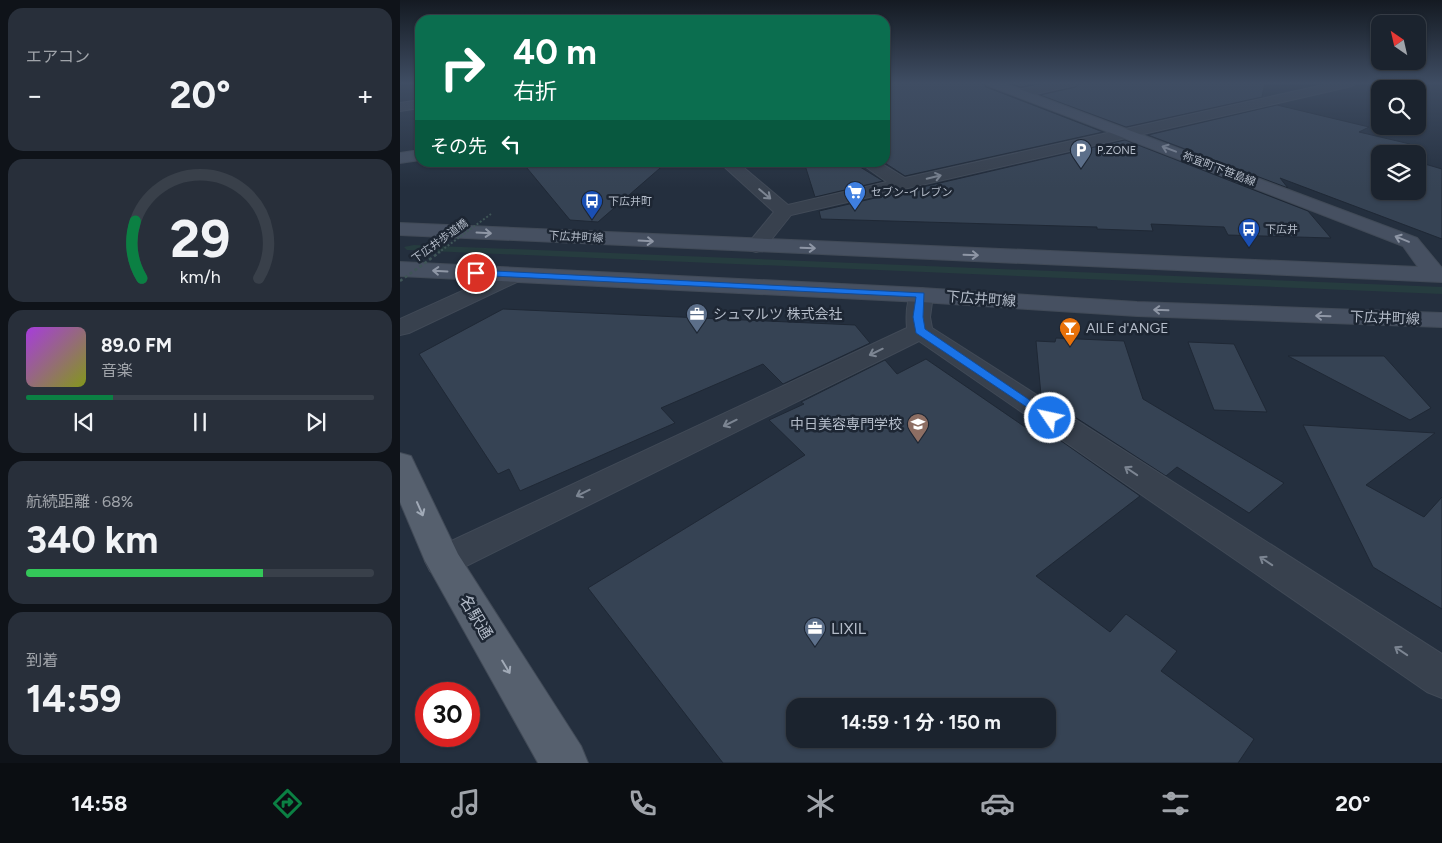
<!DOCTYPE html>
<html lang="ja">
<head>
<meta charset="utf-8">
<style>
  :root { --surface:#1b232e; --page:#282f3a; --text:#f1f3f6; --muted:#a0a4aa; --line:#39404a; --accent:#0b8043 }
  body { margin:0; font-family:Figtree,"Noto Sans JP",sans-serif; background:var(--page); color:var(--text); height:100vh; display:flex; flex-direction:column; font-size:19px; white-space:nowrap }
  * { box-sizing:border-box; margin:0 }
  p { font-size:16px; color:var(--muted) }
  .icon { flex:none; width:28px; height:28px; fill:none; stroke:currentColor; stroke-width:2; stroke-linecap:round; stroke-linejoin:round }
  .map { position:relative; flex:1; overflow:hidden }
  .side { display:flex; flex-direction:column; gap:8px; padding:8px; background:#0f1319; width:400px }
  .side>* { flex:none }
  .banner { position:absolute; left:15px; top:15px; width:475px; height:152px; border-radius:15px; box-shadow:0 1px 4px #0004,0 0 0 1px var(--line); background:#0b6e4f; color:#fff; overflow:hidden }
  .needle { width:32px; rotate:326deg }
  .buttons { position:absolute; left:971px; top:15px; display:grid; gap:10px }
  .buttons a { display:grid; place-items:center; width:55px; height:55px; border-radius:10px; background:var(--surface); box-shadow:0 1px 4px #0004,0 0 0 1px var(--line); font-size:25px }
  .speed { position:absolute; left:15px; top:682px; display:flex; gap:10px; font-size:25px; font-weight:700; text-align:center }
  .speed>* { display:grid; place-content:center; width:65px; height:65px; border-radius:50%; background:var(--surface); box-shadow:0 1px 4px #0004,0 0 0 1px var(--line); line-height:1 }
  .speed .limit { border:8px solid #d22; background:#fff; color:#111 }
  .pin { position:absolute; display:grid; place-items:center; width:42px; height:42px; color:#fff; margin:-21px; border:2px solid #fff; border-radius:50%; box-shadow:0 1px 5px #0007 }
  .me { position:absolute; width:55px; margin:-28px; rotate:304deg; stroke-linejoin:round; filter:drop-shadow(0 0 4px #0008) }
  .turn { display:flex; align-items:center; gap:18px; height:105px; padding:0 15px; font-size:22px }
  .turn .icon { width:65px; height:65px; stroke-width:2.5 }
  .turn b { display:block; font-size:35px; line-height:42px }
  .then { display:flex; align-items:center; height:48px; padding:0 15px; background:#0003; gap:10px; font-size:19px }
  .big { font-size:38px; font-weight:700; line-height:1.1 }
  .side .card { flex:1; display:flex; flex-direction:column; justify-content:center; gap:8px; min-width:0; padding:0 18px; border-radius:15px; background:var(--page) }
  .side .dial { align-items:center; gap:0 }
  .dial svg { height:130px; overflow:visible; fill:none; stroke:var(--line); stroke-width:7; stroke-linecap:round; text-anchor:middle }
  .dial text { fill:var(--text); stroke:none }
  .song { display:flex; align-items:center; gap:15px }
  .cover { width:60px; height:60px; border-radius:8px; background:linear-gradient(135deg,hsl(280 70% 55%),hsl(70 70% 35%)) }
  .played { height:5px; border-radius:2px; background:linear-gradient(90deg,var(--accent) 25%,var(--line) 25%) }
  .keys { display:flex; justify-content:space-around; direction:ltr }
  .heat { display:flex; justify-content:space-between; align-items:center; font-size:28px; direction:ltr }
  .charge { height:8px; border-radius:4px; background:linear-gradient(90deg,#34c759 68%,var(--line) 0) }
  .trip { position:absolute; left:386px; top:698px; width:270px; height:50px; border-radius:15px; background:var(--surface); box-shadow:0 1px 4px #0004,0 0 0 1px var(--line); font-weight:700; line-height:50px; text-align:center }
  .menu { display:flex; height:80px; justify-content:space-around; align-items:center; background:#0b0e12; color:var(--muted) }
  .menu .icon { width:35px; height:35px }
  .menu .current { color:var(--accent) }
  .menu b { font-size:22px; color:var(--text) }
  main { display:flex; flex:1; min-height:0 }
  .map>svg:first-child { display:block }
</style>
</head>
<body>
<main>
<section class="side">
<div class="card"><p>エアコン</p>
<div class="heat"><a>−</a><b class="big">20°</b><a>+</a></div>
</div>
<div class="card dial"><svg viewBox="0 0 100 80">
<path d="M14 69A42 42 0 1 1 86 69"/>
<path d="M14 69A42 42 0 0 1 10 34" stroke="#0b8043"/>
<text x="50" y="56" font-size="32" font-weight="700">29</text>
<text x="50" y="72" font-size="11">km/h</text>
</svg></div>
<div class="card">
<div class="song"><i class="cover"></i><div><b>89.0 FM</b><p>音楽</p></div></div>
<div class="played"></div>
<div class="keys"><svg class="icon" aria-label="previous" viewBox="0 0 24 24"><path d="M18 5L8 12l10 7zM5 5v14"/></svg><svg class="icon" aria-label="pause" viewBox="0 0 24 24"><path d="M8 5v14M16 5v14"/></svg><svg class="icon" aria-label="next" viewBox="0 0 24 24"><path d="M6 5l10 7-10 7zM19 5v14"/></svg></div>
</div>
<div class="card"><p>航続距離 · 68%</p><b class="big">340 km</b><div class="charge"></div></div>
<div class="card"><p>到着</p><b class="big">14:59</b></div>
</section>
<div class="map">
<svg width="1042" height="763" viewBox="0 0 1042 763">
  <rect width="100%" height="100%" fill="#242f3e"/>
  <path fill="#263c3f" d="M14,245l1028,42v7l-1035,-44 -3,-3z"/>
  <path fill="#364354" stroke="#1f2835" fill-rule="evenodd" d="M485,82h98l3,5 117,45 -198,44 -20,-13z
    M605,82h44l-28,5z
    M680,82h185l-3,15 -136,30 -86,-32 36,-8z
    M877,105l92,22 -10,5 51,12 -24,9 3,1h-9v37h38v-29l24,7v70l-162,-61 8,10 -140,-53z
    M725,140l183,71 23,27 -103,-3 -4,-8 -73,-3 2,7 -56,-2v-2l-276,-8 -2,-8z
    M122,162h145l-69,60 -28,-2z
    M404,162h48l31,19 -68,16z
    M103,309l352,16 15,18 -87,41 -20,-20 -102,44 14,15 -155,68 -11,-22 -11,5 -79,-120z
    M656,338l68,3 19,58 141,84 -35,30 -72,-46 -11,9 -125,-81 -5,-54 19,1z
    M788,342l46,2 33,68 -53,-2z
    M888,356h96l47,52 -21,12z
    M526,359l118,81v-11l96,67 -104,80 74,56 16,-18 51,37 -16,20 93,68 -16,24h-515l-135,-175 217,-133 -36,-35 35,-16 -3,-2 84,-42 12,14zM395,706h253v33h-253z
    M903,425l132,8 -69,52 58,32 18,-20v112l-69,-42z"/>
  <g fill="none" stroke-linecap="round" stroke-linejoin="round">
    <g stroke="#414a57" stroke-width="2">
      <path id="street" d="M657,82h21l-2,3 -54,12 -6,-4 1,-3z
        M937,82h21l-6,4 -561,129 -28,35 -7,2 -7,-2 -3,-4 28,-34 -55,-50h18l51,43 99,-23 -28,-20h20l26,16z
        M20,100v8l-20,3v-8z
        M113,268l8,2 3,5 -3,5 -112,53 -9,2v-16z
        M521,288l8,2 4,5 -3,22 2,11 510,326v44l-15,-6 -508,-351 -463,230 -13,5 -13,-5 -5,-10 5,-10 477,-223c-1,-12 -1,-28 6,-38z"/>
    </g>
    <g stroke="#414a57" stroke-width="2">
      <path id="secondary" d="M585,82h16l416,156 25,30v14l-1042,-47v-12l1018,44 -15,-21 -416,-161z
        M20,150v10l-20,3v-10z
        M0,262l521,26 216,14 305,11v14l-305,-11 -216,-14 -521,-26z"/>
    </g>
    <g stroke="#414a57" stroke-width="2">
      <path id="primary" d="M0,453l11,3 47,98 123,192 7,17h-50l-113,-202 -25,-59z"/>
    </g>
    <use href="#street" fill="#38414e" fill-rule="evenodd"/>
    <use href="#secondary" fill="#465061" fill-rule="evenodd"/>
    <use href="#primary" fill="#56606e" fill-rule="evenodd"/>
    <path stroke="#3f5557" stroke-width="2" stroke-dasharray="2 2" stroke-linecap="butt" d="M38,253l53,-39"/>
    <path stroke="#3f5557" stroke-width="2.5" stroke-dasharray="3 3" stroke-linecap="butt" d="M0,281l40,-29"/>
  </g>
  <defs><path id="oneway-shaft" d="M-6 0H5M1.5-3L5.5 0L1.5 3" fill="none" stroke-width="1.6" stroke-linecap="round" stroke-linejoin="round" transform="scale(1.25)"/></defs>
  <g stroke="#8e96a5">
    <use href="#oneway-shaft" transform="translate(769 149) rotate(-159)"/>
    <use href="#oneway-shaft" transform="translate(84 233) rotate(3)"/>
    <use href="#oneway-shaft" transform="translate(1002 239) rotate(-158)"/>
    <use href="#oneway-shaft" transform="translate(246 241) rotate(3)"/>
    <use href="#oneway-shaft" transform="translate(408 248) rotate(2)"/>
    <use href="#oneway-shaft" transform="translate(571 255) rotate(2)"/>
    <use href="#oneway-shaft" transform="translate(40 271) rotate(-177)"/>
    <use href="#oneway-shaft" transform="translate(761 310) rotate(-178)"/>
    <use href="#oneway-shaft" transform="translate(923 316) rotate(-178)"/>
  </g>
  <g stroke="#7c8592">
    <use href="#oneway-shaft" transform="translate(534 177) rotate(-13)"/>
    <use href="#oneway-shaft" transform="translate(365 194) rotate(40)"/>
    <use href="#oneway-shaft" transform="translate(476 352) rotate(154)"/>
    <use href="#oneway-shaft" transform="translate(330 423) rotate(154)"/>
    <use href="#oneway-shaft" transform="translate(731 471) rotate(-146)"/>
    <use href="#oneway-shaft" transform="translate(183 493) rotate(154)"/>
    <use href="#oneway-shaft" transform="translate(866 561) rotate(-146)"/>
    <use href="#oneway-shaft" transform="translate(1001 651) rotate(-146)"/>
  </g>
  <g stroke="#a1aab7">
    <use href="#oneway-shaft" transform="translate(20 509) rotate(66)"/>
    <use href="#oneway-shaft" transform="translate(106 667) rotate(59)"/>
  </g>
  <linearGradient id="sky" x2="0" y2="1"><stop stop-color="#141a22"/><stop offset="0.44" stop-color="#3f4d63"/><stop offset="1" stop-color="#3f4d63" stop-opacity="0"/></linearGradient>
  <rect width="1042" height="188" fill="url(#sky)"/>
  <path fill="#1a73e8" stroke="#114b97" d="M76,270l448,23 -1,24 2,12 131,89 -6,3 -4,-1 -130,-87 -3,-16 3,-20 -444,-22 -1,-2z"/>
  <defs>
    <g id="parking-pin" transform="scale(1.125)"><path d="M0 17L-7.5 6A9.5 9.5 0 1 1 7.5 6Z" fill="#5c6f8a" stroke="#1d2633"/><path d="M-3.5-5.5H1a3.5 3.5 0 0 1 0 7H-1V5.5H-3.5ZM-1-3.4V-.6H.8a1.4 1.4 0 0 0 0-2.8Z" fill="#fff"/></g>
    <g id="supermarket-pin" transform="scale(1.125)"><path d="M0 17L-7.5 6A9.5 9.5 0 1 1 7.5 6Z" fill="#3f7fe0" stroke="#1d2633"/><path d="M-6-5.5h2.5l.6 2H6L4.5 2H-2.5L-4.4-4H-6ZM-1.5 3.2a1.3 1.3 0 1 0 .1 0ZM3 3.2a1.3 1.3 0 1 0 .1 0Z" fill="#fff"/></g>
    <g id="bus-pin" transform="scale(1.125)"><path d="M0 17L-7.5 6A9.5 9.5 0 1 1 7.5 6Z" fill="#1a4fb4" stroke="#1d2633"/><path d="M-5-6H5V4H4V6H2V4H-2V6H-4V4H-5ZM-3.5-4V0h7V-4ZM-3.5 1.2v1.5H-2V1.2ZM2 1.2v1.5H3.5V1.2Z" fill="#fff"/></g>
    <g id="office-pin" transform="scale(1.125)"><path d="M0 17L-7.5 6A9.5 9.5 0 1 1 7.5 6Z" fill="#5c6f8a" stroke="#1d2633"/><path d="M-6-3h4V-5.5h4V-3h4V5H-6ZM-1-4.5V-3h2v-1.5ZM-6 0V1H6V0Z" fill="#fff"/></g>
    <g id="bar-pin" transform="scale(1.125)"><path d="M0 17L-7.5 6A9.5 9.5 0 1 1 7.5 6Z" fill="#e8710a" stroke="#1d2633"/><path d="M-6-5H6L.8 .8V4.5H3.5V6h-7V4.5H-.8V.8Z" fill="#fff"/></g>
    <g id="university-pin" transform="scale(1.125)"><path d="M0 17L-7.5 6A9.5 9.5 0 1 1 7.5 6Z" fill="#8d6e63" stroke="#1d2633"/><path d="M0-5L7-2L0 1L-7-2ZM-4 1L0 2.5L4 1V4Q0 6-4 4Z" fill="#fff"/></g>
  </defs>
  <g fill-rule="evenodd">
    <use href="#parking-pin" x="681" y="150"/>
    <use href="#supermarket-pin" x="455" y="192"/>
    <use href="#bus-pin" x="192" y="201"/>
    <use href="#bus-pin" x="849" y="229"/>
    <use href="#office-pin" x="297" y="314"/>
    <use href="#bar-pin" x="670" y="328"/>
    <use href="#university-pin" x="518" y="424"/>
    <use href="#office-pin" x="415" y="628"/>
  </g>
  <g text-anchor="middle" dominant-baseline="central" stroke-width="5" stroke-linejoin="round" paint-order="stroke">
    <g font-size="11" fill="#b4bcc9" stroke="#1d2633" text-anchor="start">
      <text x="697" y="150">P.ZONE</text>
      <text x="471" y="192">セブン-イレブン</text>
      <text x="208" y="201">下広井町</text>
      <text x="865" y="229">下広井</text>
    </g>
    <g font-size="11" fill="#b4bcc9" stroke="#1d2633">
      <text transform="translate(819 169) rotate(21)">祢宜町下笹島線</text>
      <text transform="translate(176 237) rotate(3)">下広井町線</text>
      <text transform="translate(40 241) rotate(-36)">下広井歩道橋</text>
    </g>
    <g font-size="14" fill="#b4bcc9" stroke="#1d2633">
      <text transform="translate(581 299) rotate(4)">下広井町線</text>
      <text transform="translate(985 318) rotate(2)">下広井町線</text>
    </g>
    <g font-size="14" fill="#b4bcc9" stroke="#1d2633" text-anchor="start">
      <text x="313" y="314">シュマルツ 株式会社</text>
      <text x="686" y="328">AILE d'ANGE</text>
      <text x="502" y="424" text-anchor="end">中日美容専門学校</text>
    </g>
    <g font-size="16" fill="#b4bcc9" stroke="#1d2633">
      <text transform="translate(76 617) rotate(59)">名駅通</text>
    </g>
    <g font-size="16" fill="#b4bcc9" stroke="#1d2633" text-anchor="start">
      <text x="431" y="628">LIXIL</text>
    </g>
  </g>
</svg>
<div class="buttons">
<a><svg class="needle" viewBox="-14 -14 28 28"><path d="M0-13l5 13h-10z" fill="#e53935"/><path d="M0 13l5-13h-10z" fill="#a0a4aa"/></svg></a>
<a><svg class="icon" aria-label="search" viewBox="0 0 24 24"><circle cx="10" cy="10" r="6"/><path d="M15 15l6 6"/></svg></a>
<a><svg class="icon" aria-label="layers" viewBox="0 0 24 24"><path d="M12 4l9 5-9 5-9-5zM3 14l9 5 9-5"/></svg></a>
</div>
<div class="speed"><div class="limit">30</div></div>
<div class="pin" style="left:76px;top:273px;background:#d93025"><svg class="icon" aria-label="arrive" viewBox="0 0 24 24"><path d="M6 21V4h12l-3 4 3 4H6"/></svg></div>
<svg class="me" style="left:650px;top:418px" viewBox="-20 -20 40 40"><circle r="17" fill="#1a73e8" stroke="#fff" stroke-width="3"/><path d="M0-11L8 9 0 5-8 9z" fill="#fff"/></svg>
<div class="trip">14:59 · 1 分 · 150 m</div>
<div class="banner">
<div class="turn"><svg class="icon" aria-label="right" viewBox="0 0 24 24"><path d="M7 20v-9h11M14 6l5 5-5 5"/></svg><div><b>40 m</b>右折</div></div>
<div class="then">その先<svg class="icon" aria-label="left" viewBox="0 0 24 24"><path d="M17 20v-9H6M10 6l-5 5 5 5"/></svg></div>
</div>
</div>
</main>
<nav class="menu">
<b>14:58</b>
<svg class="icon current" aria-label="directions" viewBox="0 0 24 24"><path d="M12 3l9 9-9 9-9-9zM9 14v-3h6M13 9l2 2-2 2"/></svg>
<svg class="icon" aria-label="music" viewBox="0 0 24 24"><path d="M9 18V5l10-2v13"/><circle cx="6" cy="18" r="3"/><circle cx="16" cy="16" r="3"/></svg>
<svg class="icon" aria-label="phone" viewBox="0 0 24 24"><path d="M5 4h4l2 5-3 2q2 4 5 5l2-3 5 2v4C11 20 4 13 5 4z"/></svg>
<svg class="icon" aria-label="climate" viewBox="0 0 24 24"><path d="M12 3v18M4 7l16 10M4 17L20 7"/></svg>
<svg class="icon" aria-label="car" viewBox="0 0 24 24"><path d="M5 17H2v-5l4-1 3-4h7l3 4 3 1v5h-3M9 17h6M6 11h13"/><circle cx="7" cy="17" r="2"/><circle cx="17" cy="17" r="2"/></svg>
<svg class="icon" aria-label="filters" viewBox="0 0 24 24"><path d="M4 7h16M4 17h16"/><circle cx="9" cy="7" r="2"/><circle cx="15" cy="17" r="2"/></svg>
<b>20°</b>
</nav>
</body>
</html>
